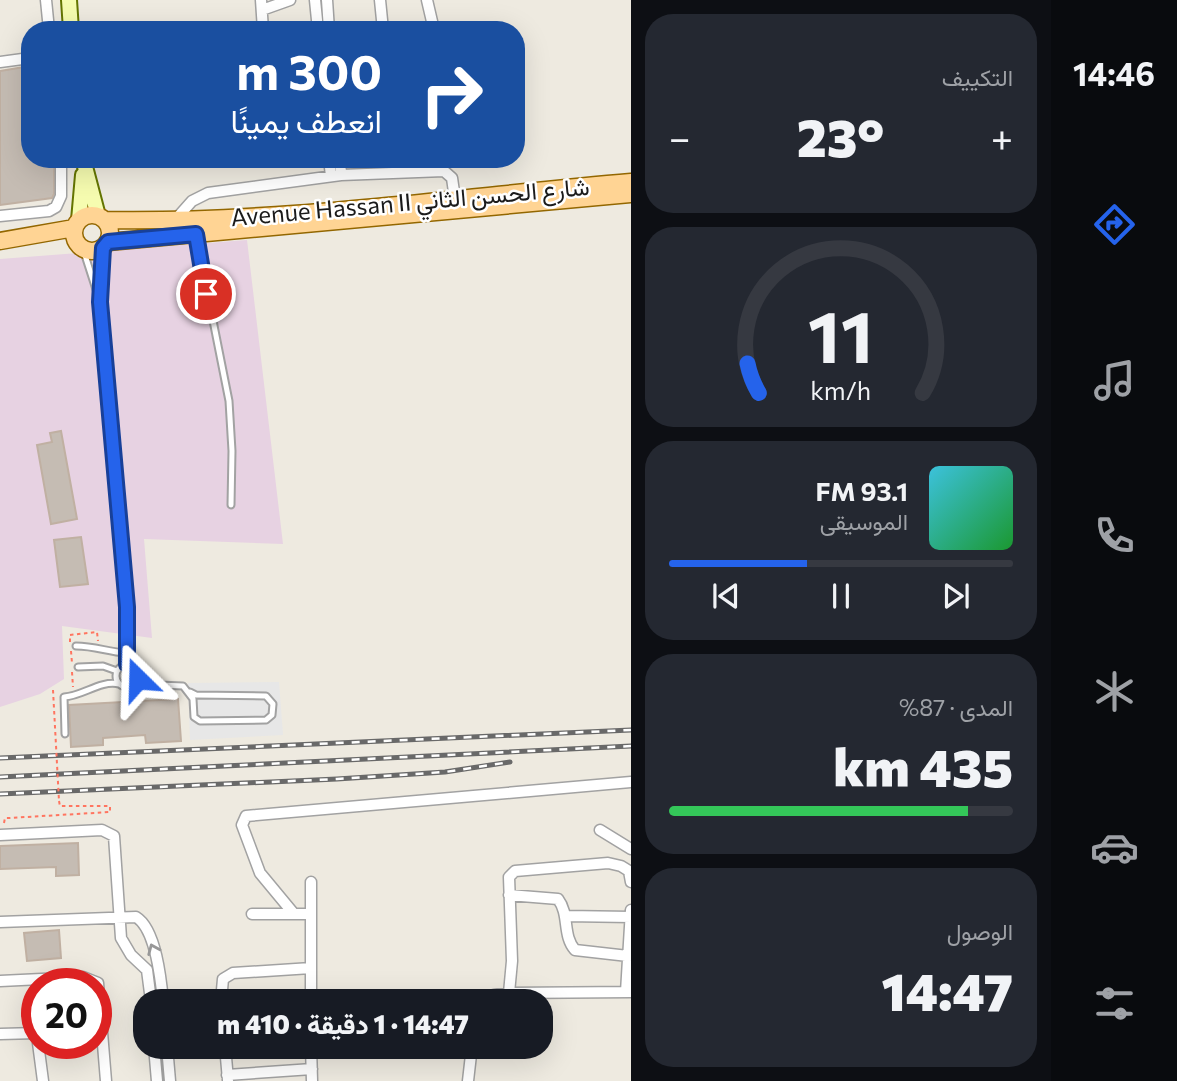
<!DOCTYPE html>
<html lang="ar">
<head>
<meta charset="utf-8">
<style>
  :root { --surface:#171b24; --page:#242831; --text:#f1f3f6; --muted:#9ea1a6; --line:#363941; --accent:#2563eb }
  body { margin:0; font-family:Commissioner,Vazirmatn,sans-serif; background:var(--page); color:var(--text); direction:rtl; height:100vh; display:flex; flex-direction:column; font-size:26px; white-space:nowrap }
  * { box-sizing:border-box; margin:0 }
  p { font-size:23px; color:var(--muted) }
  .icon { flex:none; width:38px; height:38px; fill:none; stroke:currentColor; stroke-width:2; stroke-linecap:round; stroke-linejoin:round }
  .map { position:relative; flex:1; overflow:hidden; direction:ltr }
  .details { display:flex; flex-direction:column; gap:14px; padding:14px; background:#0d0f14; width:420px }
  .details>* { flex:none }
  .hud { position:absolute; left:21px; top:21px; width:504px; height:147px; border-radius:28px; box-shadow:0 7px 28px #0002; direction:rtl; background:#1a4fa0; color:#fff; overflow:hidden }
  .speed { position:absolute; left:21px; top:968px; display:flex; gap:14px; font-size:35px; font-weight:700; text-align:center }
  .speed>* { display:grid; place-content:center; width:91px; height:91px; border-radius:50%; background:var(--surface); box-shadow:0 7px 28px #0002; line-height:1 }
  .speed .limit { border:10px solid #d22; background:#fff; color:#111 }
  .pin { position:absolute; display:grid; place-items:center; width:60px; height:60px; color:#fff; margin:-30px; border:4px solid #fff; border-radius:50%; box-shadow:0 2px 7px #0007 }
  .me { position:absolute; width:77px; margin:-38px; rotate:338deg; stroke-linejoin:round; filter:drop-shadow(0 0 5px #0008) }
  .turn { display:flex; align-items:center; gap:24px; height:147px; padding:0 28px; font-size:32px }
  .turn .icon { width:91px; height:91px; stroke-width:2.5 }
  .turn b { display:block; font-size:49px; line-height:60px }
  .big { font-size:52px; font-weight:800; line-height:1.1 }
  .details .tile { flex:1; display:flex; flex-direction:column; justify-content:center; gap:10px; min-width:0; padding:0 24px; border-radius:28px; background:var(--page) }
  .details .dial { align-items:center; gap:0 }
  .dial svg { height:182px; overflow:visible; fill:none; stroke:var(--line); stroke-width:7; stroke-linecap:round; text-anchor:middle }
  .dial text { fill:var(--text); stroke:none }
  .song { display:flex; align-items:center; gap:21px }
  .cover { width:84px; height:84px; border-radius:10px; background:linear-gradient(135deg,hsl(190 70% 55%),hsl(130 70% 35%)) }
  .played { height:7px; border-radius:4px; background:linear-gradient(90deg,var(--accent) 40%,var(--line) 40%) }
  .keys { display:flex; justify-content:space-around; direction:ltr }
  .heat { display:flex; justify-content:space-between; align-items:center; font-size:38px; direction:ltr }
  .charge { height:10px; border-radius:5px; background:linear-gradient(90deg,#34c759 87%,var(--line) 0) }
  .trip { position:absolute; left:133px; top:989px; width:420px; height:70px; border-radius:28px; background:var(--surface); box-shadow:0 7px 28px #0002; font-weight:800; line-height:70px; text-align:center; direction:rtl }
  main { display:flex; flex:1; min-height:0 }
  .tab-bar { display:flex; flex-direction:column; width:126px; justify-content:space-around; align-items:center; background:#090b0e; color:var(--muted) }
  .tab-bar .icon { width:49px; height:49px }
  .tab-bar .active { color:var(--accent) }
  .tab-bar b { font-size:32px; color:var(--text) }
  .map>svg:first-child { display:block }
</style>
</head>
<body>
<main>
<nav class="tab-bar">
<b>14:46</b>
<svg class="icon active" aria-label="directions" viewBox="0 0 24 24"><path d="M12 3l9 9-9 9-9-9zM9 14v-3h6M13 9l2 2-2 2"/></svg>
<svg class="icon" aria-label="music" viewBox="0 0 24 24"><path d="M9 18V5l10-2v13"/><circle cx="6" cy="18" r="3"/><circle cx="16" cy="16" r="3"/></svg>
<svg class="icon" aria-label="phone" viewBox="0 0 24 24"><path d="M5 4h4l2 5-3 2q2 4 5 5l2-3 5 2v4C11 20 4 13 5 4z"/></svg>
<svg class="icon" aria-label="climate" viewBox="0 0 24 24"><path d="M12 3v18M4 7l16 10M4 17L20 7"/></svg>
<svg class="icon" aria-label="car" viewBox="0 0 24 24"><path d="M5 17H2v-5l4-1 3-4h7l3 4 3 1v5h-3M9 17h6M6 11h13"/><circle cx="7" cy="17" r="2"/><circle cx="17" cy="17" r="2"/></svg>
<svg class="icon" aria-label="filters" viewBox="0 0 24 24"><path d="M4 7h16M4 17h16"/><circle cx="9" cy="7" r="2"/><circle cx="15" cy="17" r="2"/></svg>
</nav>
<section class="details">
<div class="tile"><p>التكييف</p>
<div class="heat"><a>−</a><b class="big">23°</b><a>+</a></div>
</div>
<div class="tile dial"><svg viewBox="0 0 100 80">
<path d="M14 69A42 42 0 1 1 86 69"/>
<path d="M14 69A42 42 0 0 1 9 56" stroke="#2563eb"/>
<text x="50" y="56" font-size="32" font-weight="700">11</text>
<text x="50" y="72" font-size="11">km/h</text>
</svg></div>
<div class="tile">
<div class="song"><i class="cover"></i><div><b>93.1 FM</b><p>الموسيقى</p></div></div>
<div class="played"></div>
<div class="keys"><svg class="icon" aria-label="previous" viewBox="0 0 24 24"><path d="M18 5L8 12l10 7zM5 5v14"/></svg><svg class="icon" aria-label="pause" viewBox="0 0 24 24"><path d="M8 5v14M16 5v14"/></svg><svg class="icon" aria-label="next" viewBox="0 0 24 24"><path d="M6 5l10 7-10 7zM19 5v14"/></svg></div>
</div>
<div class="tile"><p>المدى · 87%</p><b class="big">435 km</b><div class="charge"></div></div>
<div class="tile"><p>الوصول</p><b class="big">14:47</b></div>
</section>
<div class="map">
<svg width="631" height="1081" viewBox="0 0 631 1081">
  <rect width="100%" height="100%" fill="#eeeae0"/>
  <path fill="#e7d2e2" d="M247,240l36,304 -139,-5 8,99 -90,-12 2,53 -24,15 -40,13v-448z"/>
  <path fill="#e7e7e7" d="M279,682l4,53 -93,5 -2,-57z"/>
  <path fill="#c5bcb3" stroke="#c0b0a2" stroke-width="2" d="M30,66v93h24v35l-2,4 -52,7v-134z
    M61,431l16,88 -26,5 -14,-79 15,-3 -2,-9z
    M81,537l7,47 -28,3 -6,-47z
    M178,699l3,42 -35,2 -1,-8 -42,3v7l-32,2 -2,-42z
    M78,843l1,32 -23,1v-9l-56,2v-23z
    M59,930l2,28 -34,3 -3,-28z"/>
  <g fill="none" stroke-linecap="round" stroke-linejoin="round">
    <g stroke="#a2a2a2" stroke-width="9">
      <path id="service" d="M196,235l33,166 3,50 -1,54
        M83,249l17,53 3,-54
        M100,302l27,305v57
        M76,646c19,0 32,6 50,7
        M116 676a11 11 0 1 1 22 0a11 11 0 1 1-22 0Z
        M78,667l25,-1 14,5
        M135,684l48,2 10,13 1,18 6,4 66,-1 6,-5 1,-11 -7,-8 -70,-1 -6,-3
        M65,734l-1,-37c19,-1 36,-17 55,-13"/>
    </g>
    <g stroke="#a2a2a2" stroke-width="13">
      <path id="minor" d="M46,0l3,30
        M261,0l2,30
        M315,0l3,30
        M327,0l2,30
        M380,0l3,30
        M427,0l7,30
        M262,10l28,-10
        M0,62l30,-4
        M329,159l2,17
        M340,159l1,16
        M0,216l49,-5 7,-4 5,-11v-35l11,-2
        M176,219l16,-18 16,-8 133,-18 103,-4 8,7 3,21
        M600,830l31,19
        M0,835l102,-5 12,6 7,102 10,17 16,15 4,31
        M509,895l49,4c12,16 4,36 17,51l53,6
        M252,914h59
        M294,914l-34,-41 -18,-48 4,-9 385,-34
        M566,916l65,1
        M0,922l136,-5c20,12 25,63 27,84
        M0,981l83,-4 15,6 8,98
        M626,992l5,-82
        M509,993l3,-32 -3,-84 6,-6 93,-8 13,3 8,5 2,11
        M221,1001l2,-22 10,-6 78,-5
        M311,1001v-119
        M488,1001l6,-6 15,-2 122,-1
        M0,1034l37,-1
        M38,1043l5,38
        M154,1046l3,35
        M167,1046l3,35
        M225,1046l3,34
        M311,1046l1,35
        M227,1075l85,-6
        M468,1081l4,-35"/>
    </g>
    <g stroke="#647500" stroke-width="18">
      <path id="secondary" d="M69,0l2,30
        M83,159l15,57
        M79,220l4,-45"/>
    </g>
    <g stroke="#936700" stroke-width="19">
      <path id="primary" d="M74 233a18 18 0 1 1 36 0a18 18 0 1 1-36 0Z
        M106,220c175,3 351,-23 525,-38
        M0,241l74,-13
        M108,242l523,-48"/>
    </g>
    <path stroke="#ff7560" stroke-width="2" stroke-dasharray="3.5 3.5" stroke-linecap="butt" d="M70,642v-7l27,-3 1,9
      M71,651l1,12
      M72,672l1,15
      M59,801l1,5h50v5
      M4,823l1,-5h4l101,-6"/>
    <use href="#service" stroke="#fff" stroke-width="5"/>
    <use href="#minor" stroke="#fff" stroke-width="10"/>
    <use href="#secondary" stroke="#f6fcb0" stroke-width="14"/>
    <use href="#primary" stroke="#ffd494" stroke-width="16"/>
    <g stroke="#696969" stroke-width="5">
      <path id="rail" d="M0,758l631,-28
        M0,777l631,-31
        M0,794l337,-15 108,-7 65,-10"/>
    </g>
    <use href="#rail" stroke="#fff" stroke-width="2.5" stroke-dasharray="8" stroke-linecap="butt"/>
    <path stroke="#ff7560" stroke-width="2" stroke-dasharray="3.5 3.5" stroke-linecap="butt" d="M53,690l6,111"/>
  </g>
  <defs><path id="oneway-chevron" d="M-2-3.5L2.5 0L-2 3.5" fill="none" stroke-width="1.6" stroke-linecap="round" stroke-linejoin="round" transform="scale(1.75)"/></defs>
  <use stroke="#989898" href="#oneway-chevron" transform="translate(153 949) rotate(-113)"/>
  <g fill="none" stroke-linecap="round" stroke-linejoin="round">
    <g stroke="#184099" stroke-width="18">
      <path id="route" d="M138,679l-2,-10 -9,-5v-57l-27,-305 3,-54 5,-6 88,-8 10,60"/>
    </g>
    <use href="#route" stroke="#2563eb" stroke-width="12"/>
  </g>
  <g text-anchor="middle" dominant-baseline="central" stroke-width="5" stroke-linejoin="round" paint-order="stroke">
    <g font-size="24" fill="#1b1b1b" stroke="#fff">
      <text transform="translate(410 201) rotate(-5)">Avenue Hassan II شارع الحسن الثاني</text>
    </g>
  </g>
</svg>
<div class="speed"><div class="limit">20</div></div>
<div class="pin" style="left:206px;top:294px;background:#d93025"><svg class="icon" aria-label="arrive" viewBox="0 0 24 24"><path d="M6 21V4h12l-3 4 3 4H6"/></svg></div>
<svg class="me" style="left:138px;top:679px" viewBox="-20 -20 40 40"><path d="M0-17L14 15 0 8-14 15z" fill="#2563eb" stroke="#fff" stroke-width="4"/></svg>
<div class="trip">14:47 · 1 دقيقة · 410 m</div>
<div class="hud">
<div class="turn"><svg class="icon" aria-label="right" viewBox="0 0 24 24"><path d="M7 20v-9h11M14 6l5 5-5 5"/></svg><div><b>300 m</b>انعطف يمينًا</div></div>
</div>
</div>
</main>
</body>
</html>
